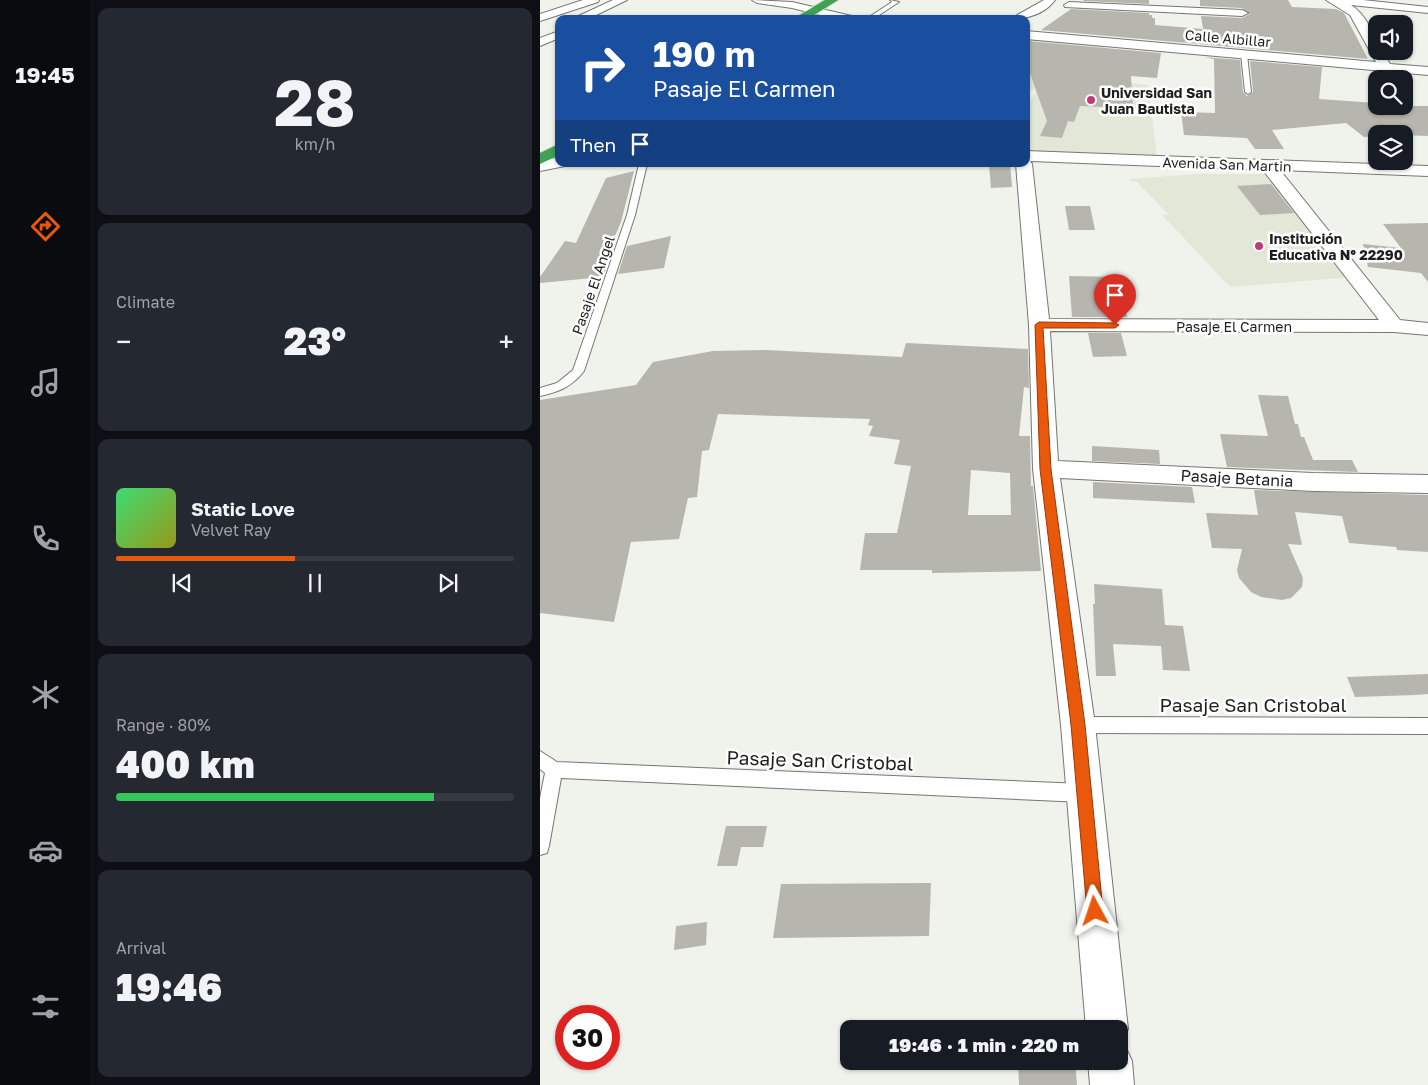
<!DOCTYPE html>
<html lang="en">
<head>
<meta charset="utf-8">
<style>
  :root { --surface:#171b24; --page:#242831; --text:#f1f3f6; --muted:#9ea1a6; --line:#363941; --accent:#ea580c }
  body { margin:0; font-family:"Golos Text",sans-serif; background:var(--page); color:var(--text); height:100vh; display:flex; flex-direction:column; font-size:19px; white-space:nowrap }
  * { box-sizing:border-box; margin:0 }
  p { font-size:16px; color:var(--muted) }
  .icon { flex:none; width:28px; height:28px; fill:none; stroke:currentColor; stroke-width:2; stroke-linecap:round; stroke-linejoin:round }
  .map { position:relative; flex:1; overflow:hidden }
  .panel { display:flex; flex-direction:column; gap:8px; padding:8px; background:#0d0f14; width:450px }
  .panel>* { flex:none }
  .top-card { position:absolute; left:15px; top:15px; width:475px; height:152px; border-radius:10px; box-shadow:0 1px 4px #0004; background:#1a4fa0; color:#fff; overflow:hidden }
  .tools { position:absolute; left:828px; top:15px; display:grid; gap:10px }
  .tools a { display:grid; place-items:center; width:45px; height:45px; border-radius:10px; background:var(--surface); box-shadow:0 1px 4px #0004; font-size:25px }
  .speed { position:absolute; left:15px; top:1005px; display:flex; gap:10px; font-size:25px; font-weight:700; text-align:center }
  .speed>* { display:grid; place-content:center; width:65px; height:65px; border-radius:50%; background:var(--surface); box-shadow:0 1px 4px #0004; line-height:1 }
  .speed .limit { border:8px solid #d22; background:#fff; color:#111 }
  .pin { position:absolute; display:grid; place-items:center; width:42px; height:42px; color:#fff; margin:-51px -21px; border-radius:50% 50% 50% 0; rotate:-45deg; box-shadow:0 0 5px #0007 }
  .pin .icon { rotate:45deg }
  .me { position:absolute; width:55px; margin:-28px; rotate:355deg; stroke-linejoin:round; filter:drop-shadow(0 0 4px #0008) }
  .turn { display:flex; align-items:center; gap:18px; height:105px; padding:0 15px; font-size:22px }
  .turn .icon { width:65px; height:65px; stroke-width:2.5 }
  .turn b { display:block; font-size:35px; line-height:42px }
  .then { display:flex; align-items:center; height:48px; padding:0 15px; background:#0003; gap:10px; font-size:19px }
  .big { font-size:38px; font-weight:800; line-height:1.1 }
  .panel .tile { flex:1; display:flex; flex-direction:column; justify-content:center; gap:8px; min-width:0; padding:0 18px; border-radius:10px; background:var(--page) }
  .panel .dial { align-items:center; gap:0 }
  .dial b { font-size:65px; line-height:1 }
  .song { display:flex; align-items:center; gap:15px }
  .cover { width:60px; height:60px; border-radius:8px; background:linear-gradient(135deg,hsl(140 70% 55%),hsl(60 70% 35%)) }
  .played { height:5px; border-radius:2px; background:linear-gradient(90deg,var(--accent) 45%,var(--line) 45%) }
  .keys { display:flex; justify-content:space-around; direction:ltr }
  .heat { display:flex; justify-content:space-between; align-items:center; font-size:28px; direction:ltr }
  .charge { height:8px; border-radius:4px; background:linear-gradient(90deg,#34c759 80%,var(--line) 0) }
  .trip { position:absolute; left:300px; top:1020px; width:288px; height:50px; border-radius:10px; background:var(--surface); box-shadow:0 1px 4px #0004; font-weight:800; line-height:50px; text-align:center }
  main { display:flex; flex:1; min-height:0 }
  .menu { display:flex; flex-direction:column; width:90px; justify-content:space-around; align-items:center; background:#090b0e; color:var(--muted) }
  .menu .icon { width:35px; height:35px }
  .menu .on { color:var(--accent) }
  .menu b { font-size:22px; color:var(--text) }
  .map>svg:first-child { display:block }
</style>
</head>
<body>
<main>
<nav class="menu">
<b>19:45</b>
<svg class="icon on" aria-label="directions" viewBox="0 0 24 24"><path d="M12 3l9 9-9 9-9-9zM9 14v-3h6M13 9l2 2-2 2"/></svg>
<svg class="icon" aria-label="music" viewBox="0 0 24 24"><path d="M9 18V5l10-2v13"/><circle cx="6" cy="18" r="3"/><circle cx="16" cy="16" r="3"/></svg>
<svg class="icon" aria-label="phone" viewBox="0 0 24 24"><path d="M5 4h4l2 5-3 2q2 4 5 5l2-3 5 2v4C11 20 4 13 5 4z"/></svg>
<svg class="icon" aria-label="climate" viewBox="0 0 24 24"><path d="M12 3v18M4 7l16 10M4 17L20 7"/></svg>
<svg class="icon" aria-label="car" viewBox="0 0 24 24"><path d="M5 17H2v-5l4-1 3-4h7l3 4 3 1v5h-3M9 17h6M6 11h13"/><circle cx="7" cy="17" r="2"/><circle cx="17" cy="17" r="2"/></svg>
<svg class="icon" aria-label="filters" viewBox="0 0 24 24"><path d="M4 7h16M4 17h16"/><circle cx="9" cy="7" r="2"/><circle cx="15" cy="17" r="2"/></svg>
</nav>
<section class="panel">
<div class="tile dial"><b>28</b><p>km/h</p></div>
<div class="tile"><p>Climate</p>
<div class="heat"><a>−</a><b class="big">23°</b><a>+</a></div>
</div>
<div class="tile">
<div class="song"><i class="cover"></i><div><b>Static Love</b><p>Velvet Ray</p></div></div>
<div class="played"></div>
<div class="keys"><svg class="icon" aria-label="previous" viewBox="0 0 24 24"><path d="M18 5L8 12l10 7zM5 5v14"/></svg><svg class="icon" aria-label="pause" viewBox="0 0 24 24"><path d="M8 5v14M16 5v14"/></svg><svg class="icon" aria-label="next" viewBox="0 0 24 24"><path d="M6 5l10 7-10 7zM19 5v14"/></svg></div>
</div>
<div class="tile"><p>Range · 80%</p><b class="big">400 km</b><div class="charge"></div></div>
<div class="tile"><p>Arrival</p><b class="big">19:46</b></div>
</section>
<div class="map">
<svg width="888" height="1085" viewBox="0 0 888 1085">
  <rect width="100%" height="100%" fill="#f0f3eb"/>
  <path fill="#e2e7d8" d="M486,38l79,7 -14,33 57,7 9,72 -120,-5 -11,-2v-41l10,-18 -10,-2z
    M656,174h72l84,103 -122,10 -68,-72 6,-1 -31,-32h-5l-3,-3z"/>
  <path fill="#b6b5ae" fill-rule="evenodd" d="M544,0h65v4l-66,-3z
    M660,0h88l4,7 44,2 8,4 24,46 -327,-29 30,-21 78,4v2h3v3h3v7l48,4 -2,-13 41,2 8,-4 -8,-6 -42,-2z
    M486,41l135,12 -4,25 -26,-2 2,32 -53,-2 -6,16 -6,-1 -6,17 -22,-2 7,-15 -21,-59z
    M663,57l37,3 3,32 4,4 6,-4 -3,-31 72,6 -3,32 57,4v3h52v30l-52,-2v2l-12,1 -18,-14 -74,7 12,19h-29l-8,-11 -63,-3 -3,-23 34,1 -1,-54z
    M449,164h21l2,23 -21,1z
    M94,171l-13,51 -12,28 4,-1 -10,28 -63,6v-6l25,-36 11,2 30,-65z
    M731,184l23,29 -34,2 -23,-29z
    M525,206h25l5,24h-26z
    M888,223v59l-7,-9 -53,-6 -5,-23 38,4 -18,-24z
    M131,236l-7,32 -46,6 9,-28z
    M529,276l51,1 7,40h-55z
    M548,333h33l6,23 -34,1z
    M366,343l122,6 1,39 -5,-1 -5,49h11l1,50h2l8,85 -109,2v-3h-72l5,-37h32l14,-67 -17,-2 6,-24 -31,-4 4,-10 -5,-1 2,-6 -152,-5 -9,36 -7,1 -5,46 -9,1 -9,41 -48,3 -17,80 -74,-9v-213l96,-15 17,-23 60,-11 53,-1 136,7zM431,470l39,3 1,42h-43z
    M718,395l30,1 7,28h3l3,13h3l9,23h39l6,12 -131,-5 -7,-33 48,2z
    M552,446l67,4 1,14 -68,-3z
    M553,482l99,5 3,16 -102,-5z
    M714,490l174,5v57l-31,-2 -1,-3 -47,-4 -7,-27 -47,-4 7,33 -14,-1 15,34 -1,9 -11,11 -9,2 -21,-3 -10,-5 -12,-14 -2,-8 5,-21 -30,-1 -6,-35 52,2z
    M554,584l68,5 3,36 18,1 7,45 -27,-1 -2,-24 -48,-2 3,32h-20l-3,-72h2z
    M888,674v20l-13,1 -60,2 -8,-20z
    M186,826h41l-4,21h-22l-4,19h-20z
    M391,883l-2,53 -156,2 8,-54z
    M167,922l-1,23 -32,5 2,-24z
    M478,1061h57l2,24h-58z"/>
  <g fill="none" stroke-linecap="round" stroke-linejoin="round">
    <g stroke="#757771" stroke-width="2">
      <path id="lane" d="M350,0l9,2 -26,17h-7l26,-17z
        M704,52l3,2 4,38 -3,2 -3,-2 -4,-38z
        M99,164h8l-12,51 -51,156c-12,16 -26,21 -44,25v-8l17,-5 16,-13 54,-155z
        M538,717l350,1v16l-350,-1 -6,-3 -2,-5 2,-5z
        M0,751l17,11 526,22 6,3 3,6 -3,6 -6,3 -522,-24 -12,68 -2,7 -7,2v-57l5,-25 -5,-4z"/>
    </g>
    <g stroke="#757771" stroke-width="2">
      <path id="street" d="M43,0h16l-1,2 -58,19v-7z
        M73,0h14l-39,19h-16z
        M212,0l40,2 64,15 2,2h-22l-44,-11 -35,-5z
        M504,0h11c-10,14 -28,19 -45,19z
        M786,0h37l65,7v6l-77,-8c14,9 25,29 25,46h6l8,13 38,3v8l-402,-36v-8l350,31 -26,-47z
        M529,2l173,8 6,3 -6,3 -177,-9 -1,-2z
        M19,31v7l-19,8v-8z
        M486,151l402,15v10l-148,-6 120,150 28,3v12l-34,-3 -344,-1 8,130 255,12 115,2v18l-115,-2 -253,-13 35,247 33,304 -6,15 3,2 7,15 2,24h-44l-2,-24h31v-32h-33l-25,-304 -28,-256 -4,-144 -13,-161h10zM490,161l233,9 116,150 -330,-1 -17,-155z
        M19,158v6h7l-1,2 -25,5v-10z"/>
    </g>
    <g stroke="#d2d2d2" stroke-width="2">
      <path id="highway" d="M285,0h13l-30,19h-15z
        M19,144v11l-19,9v-11z"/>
    </g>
    <use href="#lane" fill="#fff" fill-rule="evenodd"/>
    <use href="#street" fill="#fff" fill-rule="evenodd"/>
    <use href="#highway" fill="#3fa152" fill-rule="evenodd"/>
  </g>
  <path fill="#ea580c" stroke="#983908" d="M499,322l76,1 4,2 -4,3h-72l8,141 34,256 18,186 -2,5 -6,3 -5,-3 -3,-5 -16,-186 -31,-256 -5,-144z"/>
  <g fill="#c13b7c" stroke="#fff" stroke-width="2">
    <circle cx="551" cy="100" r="5"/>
    <circle cx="719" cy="246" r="5"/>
  </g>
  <g text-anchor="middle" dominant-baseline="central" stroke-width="5" stroke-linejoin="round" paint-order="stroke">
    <g font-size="14" fill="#1e1f1d" stroke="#fff">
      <text transform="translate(688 38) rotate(5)">Calle Albillar</text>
      <text transform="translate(687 164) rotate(2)">Avenida San Martin</text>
      <text transform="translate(53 285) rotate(-71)">Pasaje El Angel</text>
      <text x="694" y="326">Pasaje El Carmen</text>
    </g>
    <g font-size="14" font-weight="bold" fill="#1e1f1d" stroke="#fff" text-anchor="start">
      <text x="561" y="92">Universidad San<tspan x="561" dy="16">Juan Bautista</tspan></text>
      <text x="729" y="238">Institución<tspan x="729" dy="16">Educativa Nº 22290</tspan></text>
    </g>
    <g font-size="16" fill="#1e1f1d" stroke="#fff">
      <text transform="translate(697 478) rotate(3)">Pasaje Betania</text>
    </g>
    <g font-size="19" fill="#1e1f1d" stroke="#fff">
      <text x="713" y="704">Pasaje San Cristobal</text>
      <text transform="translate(280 760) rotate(2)">Pasaje San Cristobal</text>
    </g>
  </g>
</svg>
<div class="tools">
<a><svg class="icon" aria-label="sound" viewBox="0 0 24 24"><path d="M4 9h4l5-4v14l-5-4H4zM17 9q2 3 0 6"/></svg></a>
<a><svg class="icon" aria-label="search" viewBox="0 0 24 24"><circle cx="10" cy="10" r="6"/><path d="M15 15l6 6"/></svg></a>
<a><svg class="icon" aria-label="layers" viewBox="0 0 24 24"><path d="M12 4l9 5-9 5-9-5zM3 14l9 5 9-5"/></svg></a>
</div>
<div class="speed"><div class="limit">30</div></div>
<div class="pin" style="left:575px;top:325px;background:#d93025"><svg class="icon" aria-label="arrive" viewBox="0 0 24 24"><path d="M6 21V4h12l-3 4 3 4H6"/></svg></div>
<svg class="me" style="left:555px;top:911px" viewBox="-20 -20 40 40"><path d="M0-17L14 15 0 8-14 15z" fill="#ea580c" stroke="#fff" stroke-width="4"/></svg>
<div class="trip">19:46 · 1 min · 220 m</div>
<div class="top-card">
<div class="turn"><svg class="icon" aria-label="right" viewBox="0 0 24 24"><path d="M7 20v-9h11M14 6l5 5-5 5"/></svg><div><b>190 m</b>Pasaje El Carmen</div></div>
<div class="then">Then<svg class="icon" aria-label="arrive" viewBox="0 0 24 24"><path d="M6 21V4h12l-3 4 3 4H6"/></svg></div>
</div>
</div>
</main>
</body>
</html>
